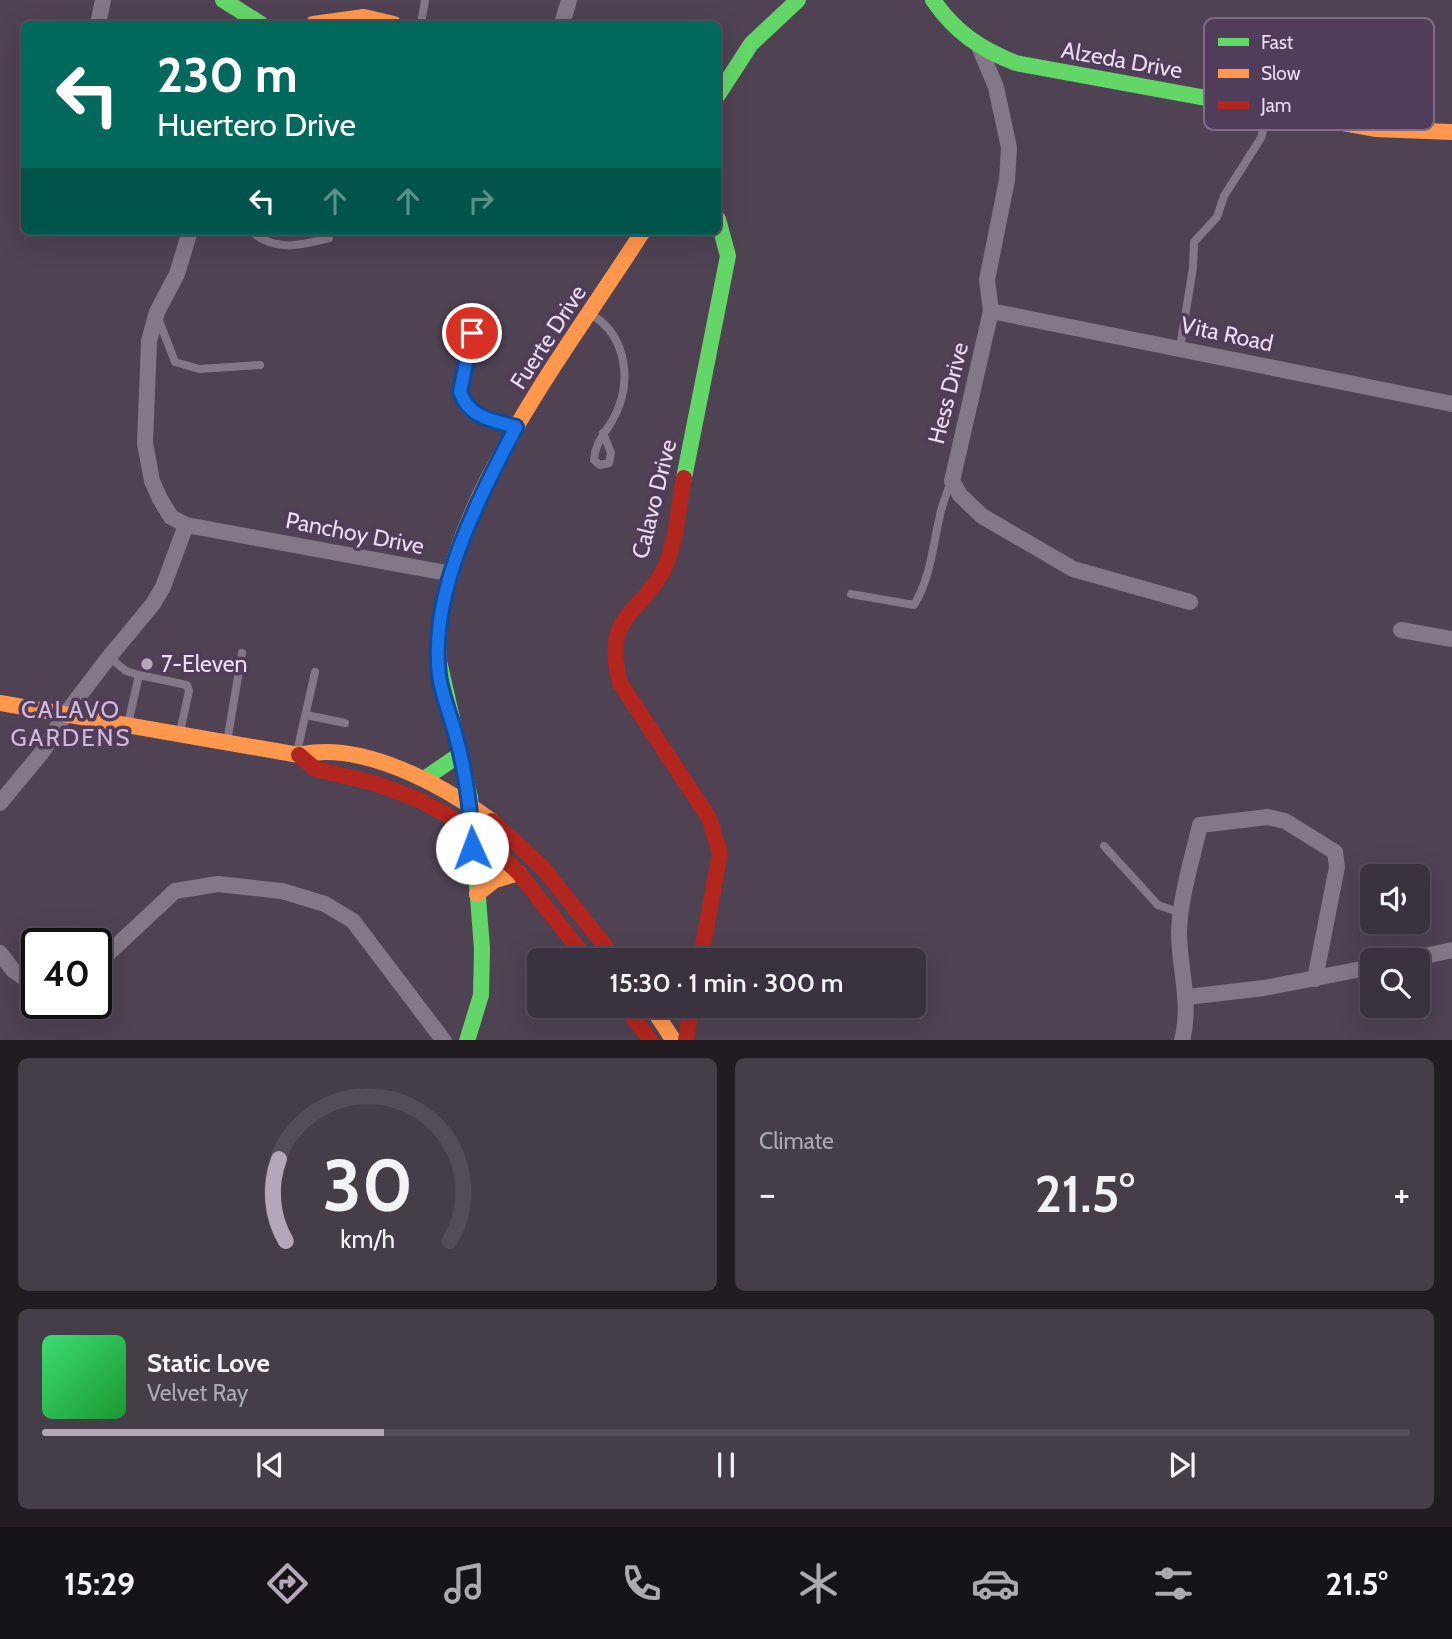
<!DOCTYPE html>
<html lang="en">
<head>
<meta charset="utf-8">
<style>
  :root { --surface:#3a323e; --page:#453e49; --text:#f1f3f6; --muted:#abaab0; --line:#544d58; --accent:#b3a7b8 }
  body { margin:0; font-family:Cabin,sans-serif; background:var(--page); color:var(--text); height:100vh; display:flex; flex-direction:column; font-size:26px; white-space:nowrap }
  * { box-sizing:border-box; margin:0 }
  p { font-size:23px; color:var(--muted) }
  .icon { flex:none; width:38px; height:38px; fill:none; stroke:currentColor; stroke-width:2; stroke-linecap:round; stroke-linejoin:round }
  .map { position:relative; height:1040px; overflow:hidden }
  .side { display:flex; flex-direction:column; gap:18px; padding:18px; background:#201c22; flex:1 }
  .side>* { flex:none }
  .guide { position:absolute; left:21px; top:21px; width:700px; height:214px; border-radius:10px; box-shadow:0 7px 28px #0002,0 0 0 2px var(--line); background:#00695c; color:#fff; overflow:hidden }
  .buttons { position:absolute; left:1360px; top:864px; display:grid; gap:14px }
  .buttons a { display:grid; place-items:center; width:70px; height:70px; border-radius:10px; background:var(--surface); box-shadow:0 7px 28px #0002,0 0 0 2px var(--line); font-size:35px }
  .speed { position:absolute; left:21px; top:928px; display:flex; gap:14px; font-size:35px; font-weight:700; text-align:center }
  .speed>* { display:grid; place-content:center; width:91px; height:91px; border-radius:50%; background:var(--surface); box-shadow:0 7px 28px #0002,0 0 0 2px var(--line); line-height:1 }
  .speed .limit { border:4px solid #111; border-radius:10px; background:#fff; color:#111 }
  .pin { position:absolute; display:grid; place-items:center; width:60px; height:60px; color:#fff; margin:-30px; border:4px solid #fff; border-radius:50%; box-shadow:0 2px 7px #0007 }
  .me { position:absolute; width:77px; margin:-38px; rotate:358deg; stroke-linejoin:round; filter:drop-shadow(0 0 5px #0008) }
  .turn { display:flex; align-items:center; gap:24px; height:147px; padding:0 21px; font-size:32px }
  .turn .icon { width:91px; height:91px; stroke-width:2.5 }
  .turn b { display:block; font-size:49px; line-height:60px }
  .lanes { display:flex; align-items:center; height:66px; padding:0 21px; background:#0003; justify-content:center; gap:35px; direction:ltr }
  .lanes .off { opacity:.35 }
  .big { font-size:52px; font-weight:600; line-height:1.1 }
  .side .card { flex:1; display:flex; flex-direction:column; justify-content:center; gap:10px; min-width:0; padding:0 24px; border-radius:10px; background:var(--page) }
  .side .dial { align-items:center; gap:0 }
  .dial svg { height:182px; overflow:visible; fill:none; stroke:var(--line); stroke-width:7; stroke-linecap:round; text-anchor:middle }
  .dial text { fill:var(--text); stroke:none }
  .song { display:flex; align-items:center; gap:21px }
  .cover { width:84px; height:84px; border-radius:10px; background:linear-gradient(135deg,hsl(140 70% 55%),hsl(130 70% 35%)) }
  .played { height:7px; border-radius:4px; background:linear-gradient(90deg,var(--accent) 25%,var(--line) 25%) }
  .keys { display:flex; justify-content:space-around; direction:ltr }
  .heat { display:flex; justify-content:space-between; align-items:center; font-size:38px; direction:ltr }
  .side .tiles { flex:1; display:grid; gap:18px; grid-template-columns:1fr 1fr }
  .card:last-child { grid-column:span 2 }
  .trip { position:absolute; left:527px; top:948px; width:399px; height:70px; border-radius:10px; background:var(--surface); box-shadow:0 7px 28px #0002,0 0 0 2px var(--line); font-weight:600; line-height:70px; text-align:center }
  .menu { display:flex; height:112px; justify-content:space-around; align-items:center; background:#171419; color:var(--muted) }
  .menu .icon { width:49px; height:49px }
  .menu .selected { color:var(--accent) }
  .menu b { font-size:32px; color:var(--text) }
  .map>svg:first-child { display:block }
</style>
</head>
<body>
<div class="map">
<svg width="1452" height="1041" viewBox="0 0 1452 1041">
  <rect width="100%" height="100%" fill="#4e4253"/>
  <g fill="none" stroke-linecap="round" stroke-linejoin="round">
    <path stroke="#837888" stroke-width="8" d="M421,24l4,-24
      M251,231c24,22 50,14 78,7
      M592,315c36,22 41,70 20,106 -8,14 -17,22 -18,39l6,5 9,-2 2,-10 -8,-20
      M158,318l17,44 24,7 61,-4
      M1180,347l13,-79 1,-26 23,-25 7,-21 37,-58 8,-28
      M851,594l63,11c23,-37 18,-85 38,-124
      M109,657l17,14 13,4
      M306,715l39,8
      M128,724l11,-49 48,10 2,6 -9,41
      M227,742l15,-89
      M297,752l18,-80
      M1104,846l54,59 23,8"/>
    <path stroke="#837888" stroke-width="16" d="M98,24l5,-24
      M562,24l7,-24
      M980,49l16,38 13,61 -2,32 -20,100 4,31 -39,170 8,14 22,21 91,53 117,33
      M190,231l-13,43 -20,38 -8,29 -4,102 7,38 8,18 11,18 15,8 266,49
      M991,311l461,93
      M472,333l-12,59c9,26 32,28 56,35
      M1401,630l51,9
      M0,803l43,-52 21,-35 45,-59 44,-53 10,-17 23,-62
      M0,953l13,17 24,16
      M1402,961l50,-11
      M96,965l79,-74 43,-7 64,7 43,13 28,17 91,120
      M1187,997l77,-9 108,-21
      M1182,1041c10,-40 -3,-70 -3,-109 1,-35 13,-72 21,-107l68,-8 17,4 50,31 2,15 -22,112"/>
    <path stroke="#63d668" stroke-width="16" d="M223,0l38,24
      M933,0c22,32 47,49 83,63l337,62
      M718,95l33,-51 47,-44
      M684,478l44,-222 -10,-37
      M439,661l31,136 12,151 -1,47 -14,46
      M424,779l35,-24"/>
    <path stroke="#ff974d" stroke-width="16" d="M313,24l51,-7 30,7
      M1353,125l22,4 77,3
      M439,661c-8,-141 131,-314 204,-430
      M0,703l299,52c63,-15 143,30 193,66
      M477,894l18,-14 24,-7
      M651,1006l23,35"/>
    <path stroke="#b3261e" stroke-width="16" d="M684,478c-6,28 -7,65 -20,91 -25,48 -62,45 -44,114l89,135 11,35 -20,108
      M299,755l16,14 59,14 43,16 54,29 48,45 69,88
      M492,821l51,47 74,93
      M624,1006l27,35
      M686,1041l5,-35"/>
  </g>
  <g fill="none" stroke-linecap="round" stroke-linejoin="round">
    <g stroke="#114b97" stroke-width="18">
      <path id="route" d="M472,848c-1,-38 -6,-75 -16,-111 -5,-21 -14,-40 -17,-62 -10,-83 40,-177 77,-248 -24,-7 -47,-9 -56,-35l12,-59"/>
    </g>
    <use href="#route" stroke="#1a73e8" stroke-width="12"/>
  </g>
  <circle fill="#b3a7b8" stroke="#513c59" stroke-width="2.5" cx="147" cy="664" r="7"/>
  <g text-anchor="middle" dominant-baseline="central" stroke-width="7" stroke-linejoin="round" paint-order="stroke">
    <g font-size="23" fill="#e9ddef" stroke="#513c59">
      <text transform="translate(1122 60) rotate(10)">Alzeda Drive</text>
      <text transform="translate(1227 334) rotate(12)">Vita Road</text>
      <text transform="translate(548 337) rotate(-57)">Fuerte Drive</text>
      <text transform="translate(948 393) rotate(-76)">Hess Drive</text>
      <text transform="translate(654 499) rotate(-76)">Calavo Drive</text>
      <text transform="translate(355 533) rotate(11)">Panchoy Drive</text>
    </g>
    <g font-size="23" fill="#e9ddef" stroke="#513c59" text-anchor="start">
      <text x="161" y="664">7-Eleven</text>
    </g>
    <g font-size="24" letter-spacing="2" fill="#d0b8da" stroke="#513c59">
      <text x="71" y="709">CALAVO<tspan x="71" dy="28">GARDENS</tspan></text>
    </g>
  </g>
  <rect x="1204" y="18" width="230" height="112" rx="10" fill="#513c59" stroke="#7f6c86" stroke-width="2"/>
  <rect x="1218" y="38" width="31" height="8" fill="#63d668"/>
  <rect x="1218" y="69" width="31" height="9" fill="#ff974d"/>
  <rect x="1218" y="101" width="31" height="8" fill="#b3261e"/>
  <g font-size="19" fill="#e9ddef">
    <text x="1261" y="49">Fast</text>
    <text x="1261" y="80">Slow</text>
    <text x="1261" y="112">Jam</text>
  </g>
</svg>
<div class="buttons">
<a><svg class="icon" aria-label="sound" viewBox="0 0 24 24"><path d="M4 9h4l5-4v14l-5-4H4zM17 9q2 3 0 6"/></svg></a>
<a><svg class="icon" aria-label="search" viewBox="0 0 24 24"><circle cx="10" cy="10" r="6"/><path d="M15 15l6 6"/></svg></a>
</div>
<div class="speed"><div class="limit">40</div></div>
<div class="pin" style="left:472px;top:333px;background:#d93025"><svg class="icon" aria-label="arrive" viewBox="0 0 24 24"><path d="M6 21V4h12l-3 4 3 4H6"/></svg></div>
<svg class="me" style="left:472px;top:848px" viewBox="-20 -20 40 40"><circle r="19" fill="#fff"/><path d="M0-13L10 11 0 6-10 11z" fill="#1a73e8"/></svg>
<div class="trip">15:30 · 1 min · 300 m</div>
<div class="guide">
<div class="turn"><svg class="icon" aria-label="left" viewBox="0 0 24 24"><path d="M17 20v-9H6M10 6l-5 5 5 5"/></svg><div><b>230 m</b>Huertero Drive</div></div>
<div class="lanes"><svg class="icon" aria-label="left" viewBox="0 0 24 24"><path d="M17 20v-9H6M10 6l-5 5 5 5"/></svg><svg class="icon off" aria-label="ahead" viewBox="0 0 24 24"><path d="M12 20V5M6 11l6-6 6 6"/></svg><svg class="icon off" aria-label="ahead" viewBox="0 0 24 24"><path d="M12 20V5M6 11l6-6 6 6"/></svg><svg class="icon off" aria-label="right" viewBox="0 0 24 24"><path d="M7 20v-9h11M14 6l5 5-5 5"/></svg></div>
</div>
</div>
<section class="side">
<div class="tiles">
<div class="card dial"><svg viewBox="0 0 100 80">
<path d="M14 69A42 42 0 1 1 86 69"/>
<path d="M14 69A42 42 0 0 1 11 33" stroke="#b3a7b8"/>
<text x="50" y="56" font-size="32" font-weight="700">30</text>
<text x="50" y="72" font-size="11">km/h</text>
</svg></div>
<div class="card"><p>Climate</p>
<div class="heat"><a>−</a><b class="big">21.5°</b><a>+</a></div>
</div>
<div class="card">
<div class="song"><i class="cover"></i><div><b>Static Love</b><p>Velvet Ray</p></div></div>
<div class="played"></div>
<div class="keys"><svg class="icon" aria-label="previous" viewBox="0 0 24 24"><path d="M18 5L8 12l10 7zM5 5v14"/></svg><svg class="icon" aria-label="pause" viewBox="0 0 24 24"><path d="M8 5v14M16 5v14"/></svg><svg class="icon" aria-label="next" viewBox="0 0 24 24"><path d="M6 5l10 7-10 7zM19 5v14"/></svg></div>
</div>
</div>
</section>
<nav class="menu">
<b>15:29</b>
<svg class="icon selected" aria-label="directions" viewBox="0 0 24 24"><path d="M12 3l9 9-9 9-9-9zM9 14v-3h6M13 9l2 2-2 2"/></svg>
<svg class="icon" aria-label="music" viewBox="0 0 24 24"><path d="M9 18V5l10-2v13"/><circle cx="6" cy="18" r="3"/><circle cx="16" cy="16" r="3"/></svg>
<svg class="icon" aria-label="phone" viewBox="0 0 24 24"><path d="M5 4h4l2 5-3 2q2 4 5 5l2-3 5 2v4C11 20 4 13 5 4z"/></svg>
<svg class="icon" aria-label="climate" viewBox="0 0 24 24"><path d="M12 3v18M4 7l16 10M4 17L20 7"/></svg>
<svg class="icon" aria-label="car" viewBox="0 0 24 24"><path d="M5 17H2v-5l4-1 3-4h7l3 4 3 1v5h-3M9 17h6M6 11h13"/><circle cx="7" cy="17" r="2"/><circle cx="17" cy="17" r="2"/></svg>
<svg class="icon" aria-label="filters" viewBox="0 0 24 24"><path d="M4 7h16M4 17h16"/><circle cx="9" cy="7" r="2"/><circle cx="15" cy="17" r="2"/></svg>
<b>21.5°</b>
</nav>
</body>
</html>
